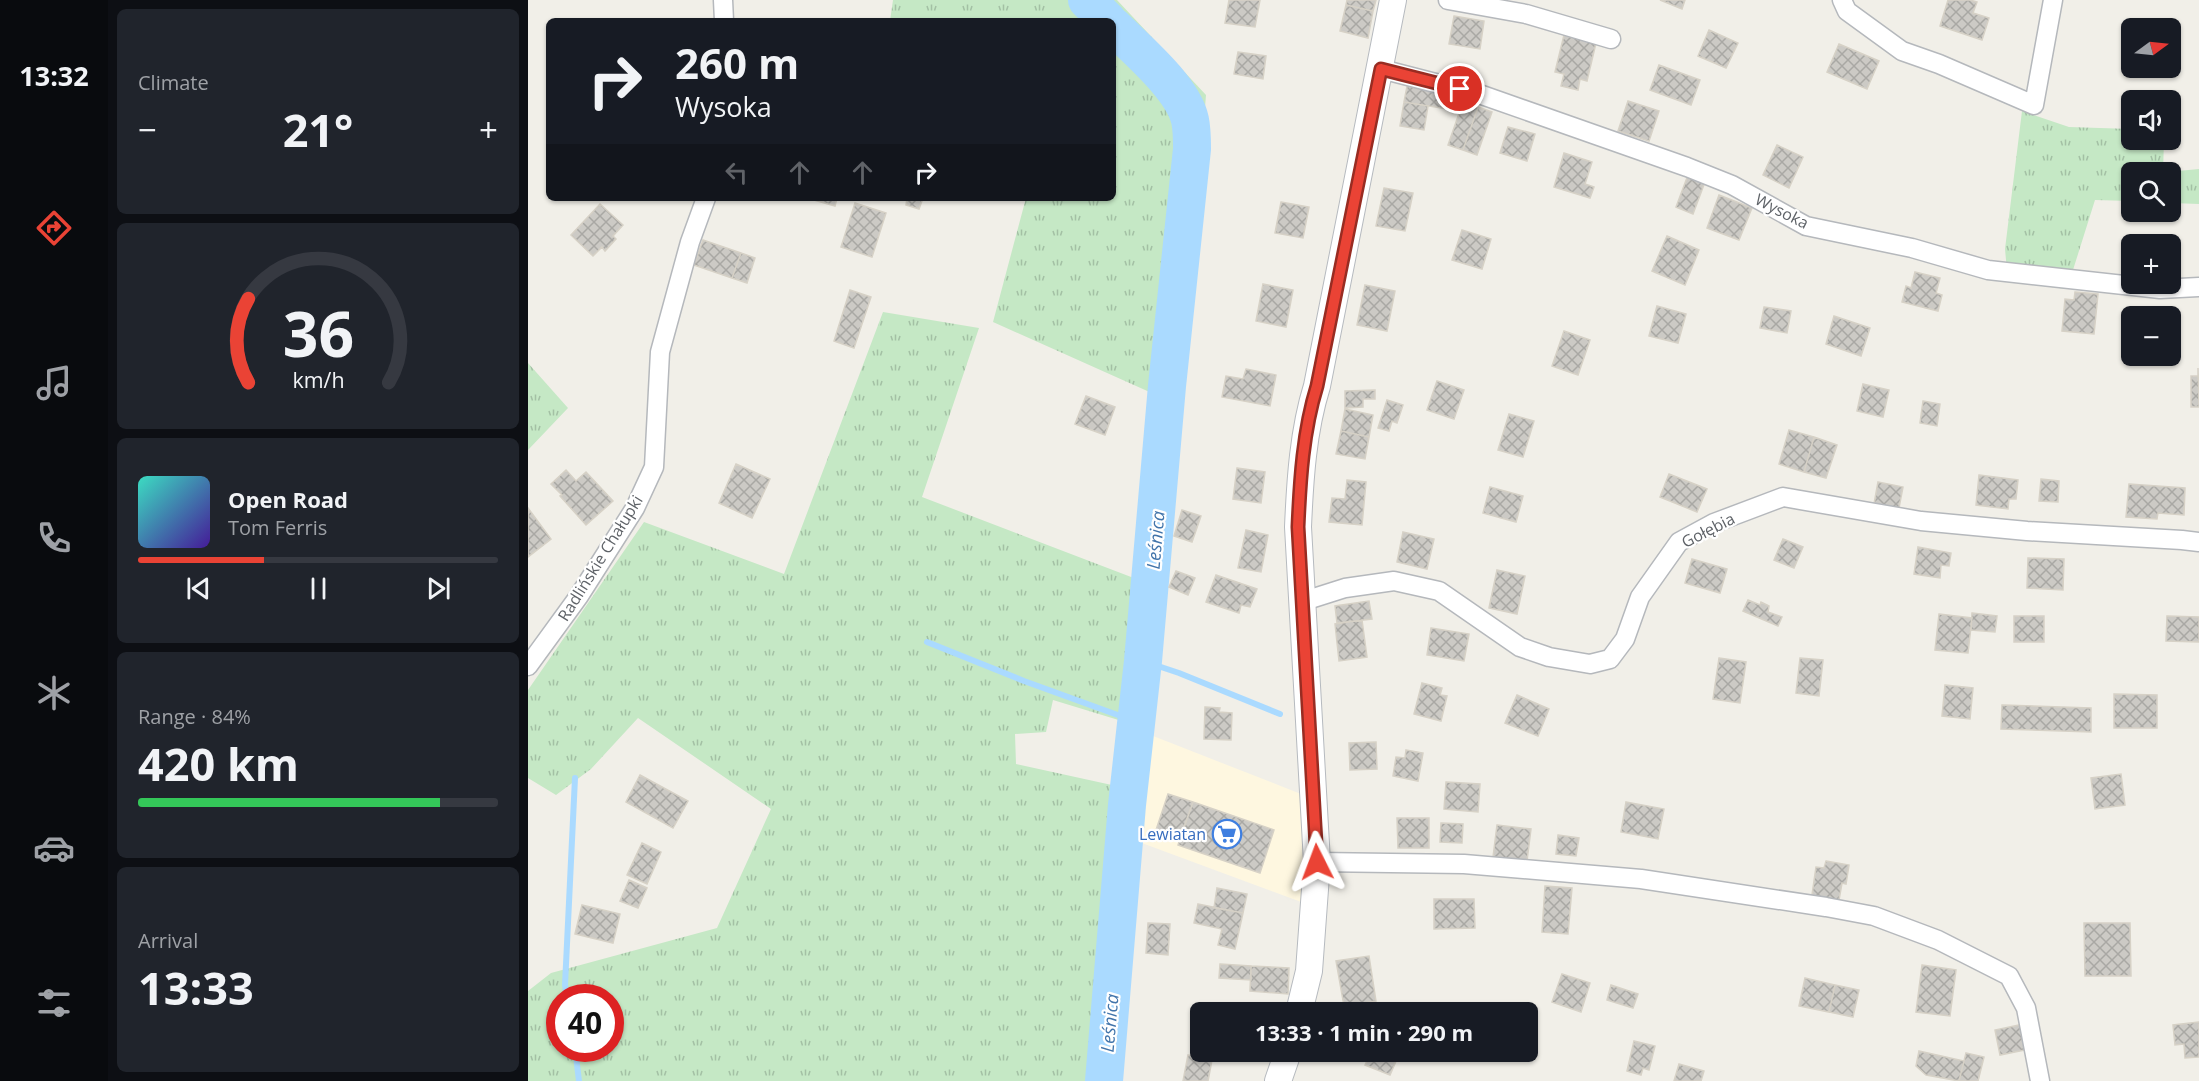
<!DOCTYPE html>
<html lang="en">
<head>
<meta charset="utf-8">
<style>
  :root { --surface:#171b24; --page:#20242c; --text:#f1f3f6; --muted:#9ea1a6; --line:#363941; --accent:#ea4335 }
  body { margin:0; font-family:"Open Sans",sans-serif; background:var(--page); color:var(--text); height:100vh; display:flex; flex-direction:column; font-size:22px; white-space:nowrap }
  * { box-sizing:border-box; margin:0 }
  p { font-size:20px; color:var(--muted) }
  .icon { flex:none; width:33px; height:33px; fill:none; stroke:currentColor; stroke-width:2; stroke-linecap:round; stroke-linejoin:round }
  .map { position:relative; flex:1; overflow:hidden }
  .drawer { display:flex; flex-direction:column; gap:9px; padding:9px; background:#0d0f14; width:420px }
  .drawer>* { flex:none }
  .hud { position:absolute; left:18px; top:18px; width:570px; height:183px; border-radius:9px; box-shadow:0 2px 4px #0004; background:#171b24; color:var(--text); overflow:hidden }
  .needle { width:39px; rotate:75deg }
  .fabs { position:absolute; left:1593px; top:18px; display:grid; gap:12px }
  .fabs a { display:grid; place-items:center; width:60px; height:60px; border-radius:9px; background:var(--surface); box-shadow:0 2px 4px #0004; font-size:30px }
  .speed { position:absolute; left:18px; top:984px; display:flex; gap:12px; font-size:30px; font-weight:700; text-align:center }
  .speed>* { display:grid; place-content:center; width:78px; height:78px; border-radius:50%; background:var(--surface); box-shadow:0 2px 4px #0004; line-height:1 }
  .speed .limit { border:9px solid #d22; background:#fff; color:#111 }
  .pin { position:absolute; display:grid; place-items:center; width:51px; height:51px; color:#fff; margin:-26px; border:3px solid #fff; border-radius:50%; box-shadow:0 2px 6px #0007 }
  .me { position:absolute; width:66px; margin:-33px; rotate:357deg; stroke-linejoin:round; filter:drop-shadow(0 0 4px #0008) }
  .turn { display:flex; align-items:center; gap:21px; height:126px; padding:0 30px; font-size:27px }
  .turn .icon { width:78px; height:78px; stroke-width:2.5 }
  .turn b { display:block; font-size:42px; line-height:51px }
  .lanes { display:flex; align-items:center; height:57px; padding:0 30px; background:#0003; justify-content:center; gap:30px; direction:ltr }
  .lanes .off { opacity:.35 }
  .big { font-size:45px; font-weight:700; line-height:1.1 }
  .drawer .widget { flex:1; display:flex; flex-direction:column; justify-content:center; gap:9px; min-width:0; padding:0 21px; border-radius:9px; background:var(--page) }
  .drawer .dial { align-items:center; gap:0 }
  .dial svg { height:156px; overflow:visible; fill:none; stroke:var(--line); stroke-width:7; stroke-linecap:round; text-anchor:middle }
  .dial text { fill:var(--text); stroke:none }
  .song { display:flex; align-items:center; gap:18px }
  .cover { width:72px; height:72px; border-radius:9px; background:linear-gradient(135deg,hsl(170 70% 55%),hsl(260 70% 35%)) }
  .played { height:6px; border-radius:3px; background:linear-gradient(90deg,var(--accent) 35%,var(--line) 35%) }
  .keys { display:flex; justify-content:space-around; direction:ltr }
  .heat { display:flex; justify-content:space-between; align-items:center; font-size:33px; direction:ltr }
  .charge { height:9px; border-radius:4px; background:linear-gradient(90deg,#34c759 84%,var(--line) 0) }
  .trip { position:absolute; left:662px; top:1002px; width:348px; height:60px; border-radius:9px; background:var(--surface); box-shadow:0 2px 4px #0004; font-weight:700; line-height:60px; text-align:center }
  main { display:flex; flex:1; min-height:0 }
  .menu { display:flex; flex-direction:column; width:108px; justify-content:space-around; align-items:center; background:#090b0e; color:var(--muted) }
  .menu .icon { width:42px; height:42px }
  .menu .selected { color:var(--accent) }
  .menu b { font-size:27px; color:var(--text) }
  .map>svg:first-child { display:block }
</style>
</head>
<body>
<main>
<nav class="menu">
<b>13:32</b>
<svg class="icon selected" aria-label="directions" viewBox="0 0 24 24"><path d="M12 3l9 9-9 9-9-9zM9 14v-3h6M13 9l2 2-2 2"/></svg>
<svg class="icon" aria-label="music" viewBox="0 0 24 24"><path d="M9 18V5l10-2v13"/><circle cx="6" cy="18" r="3"/><circle cx="16" cy="16" r="3"/></svg>
<svg class="icon" aria-label="phone" viewBox="0 0 24 24"><path d="M5 4h4l2 5-3 2q2 4 5 5l2-3 5 2v4C11 20 4 13 5 4z"/></svg>
<svg class="icon" aria-label="climate" viewBox="0 0 24 24"><path d="M12 3v18M4 7l16 10M4 17L20 7"/></svg>
<svg class="icon" aria-label="car" viewBox="0 0 24 24"><path d="M5 17H2v-5l4-1 3-4h7l3 4 3 1v5h-3M9 17h6M6 11h13"/><circle cx="7" cy="17" r="2"/><circle cx="17" cy="17" r="2"/></svg>
<svg class="icon" aria-label="filters" viewBox="0 0 24 24"><path d="M4 7h16M4 17h16"/><circle cx="9" cy="7" r="2"/><circle cx="15" cy="17" r="2"/></svg>
</nav>
<section class="drawer">
<div class="widget"><p>Climate</p>
<div class="heat"><a>−</a><b class="big">21°</b><a>+</a></div>
</div>
<div class="widget dial"><svg viewBox="0 0 100 80">
<path d="M14 69A42 42 0 1 1 86 69"/>
<path d="M14 69A42 42 0 0 1 14 26" stroke="#ea4335"/>
<text x="50" y="56" font-size="32" font-weight="700">36</text>
<text x="50" y="72" font-size="11">km/h</text>
</svg></div>
<div class="widget">
<div class="song"><i class="cover"></i><div><b>Open Road</b><p>Tom Ferris</p></div></div>
<div class="played"></div>
<div class="keys"><svg class="icon" aria-label="previous" viewBox="0 0 24 24"><path d="M18 5L8 12l10 7zM5 5v14"/></svg><svg class="icon" aria-label="pause" viewBox="0 0 24 24"><path d="M8 5v14M16 5v14"/></svg><svg class="icon" aria-label="next" viewBox="0 0 24 24"><path d="M6 5l10 7-10 7zM19 5v14"/></svg></div>
</div>
<div class="widget"><p>Range · 84%</p><b class="big">420 km</b><div class="charge"></div></div>
<div class="widget"><p>Arrival</p><b class="big">13:33</b></div>
</section>
<div class="map">
<svg width="1671" height="1081" viewBox="0 0 1671 1081">
  <defs>
    <pattern id="grass-tufts" width="24" height="20" patternUnits="userSpaceOnUse" patternTransform="scale(1.5)"><rect width="24" height="20" fill="#c5e8c5"/><path d="M3 7l-1-3M5 7V3M7 7l1-3M15 17l-1-3M17 17v-4M19 17l1-3" fill="none" stroke="#a3c0a4"/></pattern>
    <pattern id="building-cross-hatch" width="8" height="8" patternUnits="userSpaceOnUse" patternTransform="scale(1.5)"><rect width="8" height="8" fill="#cccac5"/><path d="M0 0l8 8M0 8l8-8" fill="none" stroke="#a9a8a4"/></pattern>
  </defs>
  <rect width="100%" height="100%" fill="#f1efe8"/>
  <path fill="#fef7e0" d="M615,732l158,62 3,109 -173,-64z"/>
  <path fill="url(#grass-tufts)" fill-rule="evenodd" d="M365,0h224l89,95 -20,252 -22,198 -25,36 -14,141 -72,-22 -7,32 -31,2 1,30 105,23 -29,294h-564v-90l23,-18 166,-45 54,-119 -133,-91 -47,51 -35,26 -28,-17v-88l116,-168 140,52 99,-262 96,16 -57,169 217,83 15,-186 -161,-72 33,-124h87v-177h-223zM32,998h50v50h-50z
    M1494,111l47,16 62,2 1,11h32l-1,32h-31l-1,29 -36,-1 -28,89 -59,-7 -3,-33z
    M1671,169v35l-28,-1 -1,-31h-3z
    M0,363l40,45 -40,42z"/>
  <g fill="none" stroke-linecap="round" stroke-linejoin="round">
    <path stroke="#aadaff" stroke-width="6" d="M399,642l97,39 113,41
      M615,661l36,12 101,41
      M39,998l-2,-13 10,-207
      M47,1048l4,33"/>
    <path stroke="#aadaff" stroke-width="38" d="M559,0l21,21
      M576,1081l23,-276 16,-144 24,-275 25,-237c0,-9 0,-20 -2,-29 -7,-32 -54,-71 -77,-94"/>
  </g>
  <path fill="url(#building-cross-hatch)" stroke="#d6d1c6" stroke-width="1.5" d="M701,0h31l-5,27 -30,-4z
    M819,0h29l-3,11 -27,-6z
    M1132,0h25l-3,9z
    M1420,0h22l7,2 -4,11 16,5 -7,22 -42,-14z
    M818,5l27,6 -5,27 -28,-7z
    M926,16l30,5 -4,28 -31,-5z
    M1181,30l29,13 -12,25 -28,-12z
    M1036,35l32,8 -9,38 -7,-2 -2,11 -17,-4 3,-12 -9,-2z
    M1311,44l40,17 -12,28 -40,-17z
    M710,52l28,4 -3,23 -29,-5z
    M1131,65l41,15 -9,25 -41,-15z
    M880,81l43,8 -4,20 -43,-7z
    M1100,101l31,10 -10,30 -31,-10z
    M876,102l24,4 -4,24 -24,-4z
    M935,102l15,5 -15,43 -15,-5z
    M950,107l14,5 -15,43 -14,-5z
    M980,127l27,7 -8,27 -27,-8z
    M1249,145l26,12 -14,31 -26,-13z
    M1036,153l28,9 -7,22 9,3 -4,11 -36,-11z
    M1160,175l17,7 -12,32 -17,-7z
    M856,188l29,5 -8,38 -29,-5z
    M1191,195l33,13 -13,32 -32,-12z
    M279,198h30l-2,8z
    M379,198h16l-4,11 -13,-4z
    M753,202l28,5 -6,31 -28,-5z
    M327,203l31,10 -14,44 -31,-10z
    M72,204l23,21 -10,11 3,3 -11,12 -3,-4 -9,9 -22,-21z
    M934,230l29,9 -9,30 -30,-9z
    M1139,236l32,14 -14,35 -33,-14z
    M175,240l38,13 -9,25 -38,-13z
    M213,253l14,5 -8,25 -15,-5z
    M1387,272l25,6 -4,15 6,2 -4,16 -36,-9 4,-16 5,2z
    M735,284l30,6 -7,37 -30,-6z
    M837,285l30,6 -8,40 -30,-6z
    M322,290l21,7 -17,51 -20,-7z
    M1547,292l23,2 -4,40 -32,-3 3,-32 9,1z
    M1129,306l29,8 -8,29 -29,-7z
    M1236,307l27,4 -4,22 -27,-5z
    M1306,316l36,12 -9,28 -35,-12z
    M1036,331l26,9 -12,35 -26,-9z
    M1670,368l1,39h-8v-31h7z
    M718,369l30,6 -6,31 -48,-9 4,-21 17,3z
    M909,381l27,9 -10,29 -27,-9z
    M1335,384l26,6 -6,27 -26,-6z
    M847,390v9h-12v8l-18,1v-17z
    M558,396l29,11 -10,28 -30,-11z
    M859,400l16,5 -6,18 -5,-2 -3,10 -11,-3z
    M1395,401l17,3 -3,22 -17,-3z
    M817,409l28,6 -4,22 -28,-6z
    M981,414l25,7 -11,36 -25,-7z
    M1261,430l25,7 -10,35 -25,-8z
    M813,431l28,6 -4,22 -29,-5z
    M1286,437l23,8 -11,33 -22,-6z
    M208,464l34,15 -18,39 -33,-15z
    M709,468l28,4 -4,31 -28,-4z
    M38,470l10,11 10,-9 27,29 -27,24 -26,-29 2,-1 -11,-11z
    M1141,474l38,15 -10,23 -37,-15z
    M1451,475l39,5 -2,19h-7l-1,10 -32,-4z
    M1513,479l18,2 -1,21 -19,-1z
    M819,480l19,2 -4,43 -33,-3 3,-24 13,1z
    M1350,482l25,5 -4,21 -25,-4z
    M1601,484l56,4 -1,27 -26,-2 -1,6 -31,-2z
    M962,487l33,9 -7,26 -33,-9z
    M0,508l23,31 -23,18z
    M654,510l19,6 -9,26 -18,-6z
    M718,530l22,5 -7,37 -23,-4z
    M875,532l31,7 -7,30 -30,-7z
    M1255,539l20,8 -9,21 -20,-8z
    M1390,547l33,6 -2,13 -8,-1 -1,13 -26,-4z
    M1500,558l36,1 -1,31 -36,-2z
    M1164,559l35,10 -7,24 -35,-10z
    M969,570l28,6 -8,38 -28,-6z
    M648,571l19,7 -7,17 -19,-8z
    M688,575l41,14 -7,18 -9,-2 -2,8 -33,-11z
    M1220,600l12,5 1,-3 8,4 -1,6 14,5 -4,9 -35,-15z
    M841,601l3,18 -35,4 -2,-17z
    M1444,613l25,3 -2,16 -24,-2z
    M1411,614l33,4 -4,35 -33,-3z
    M1486,616h30v26h-30z
    M1639,616l32,1v25l-33,-1z
    M834,620l5,37 -28,4 -4,-37z
    M903,628l38,6 -5,27 -37,-6z
    M1191,658l27,4 -6,41 -27,-4z
    M1272,658l23,2 -4,36 -23,-3z
    M894,683l20,5 -2,7 7,1 -6,25 -27,-7z
    M1417,685l28,3 -3,31 -28,-3z
    M1586,694l43,1v33h-43z
    M989,695l32,14 -11,27 -33,-13z
    M1474,705l89,3v24l-90,-3z
    M677,707l15,1 -1,4 13,1 -1,27 -27,-1z
    M848,742l1,27 -27,1 -1,-27z
    M878,750l17,3 -5,28 -25,-5 3,-19 9,1z
    M1593,774l4,31 -30,4 -4,-31z
    M112,775l48,26 -15,27 -47,-26z
    M918,782l34,2 -2,28 -34,-3z
    M640,794l25,8 -13,36 -24,-8z
    M665,802l81,28 -14,43 -82,-28z
    M1098,802l38,7 -6,30 -37,-7z
    M869,818h32v30h-31z
    M913,823l22,1 -1,19 -22,-1z
    M969,825l34,4 -4,32 -34,-4z
    M1030,835l21,3 -3,18 -20,-2z
    M114,843l19,9 -14,32 -20,-9z
    M1298,861l23,4 -3,19 -4,-1 -3,17 -27,-5 4,-28 8,1z
    M101,880l18,8 -9,20 -18,-7z
    M1017,886l27,2 -4,46 -26,-2z
    M689,888l30,6 -4,19 -29,-5z
    M906,899h40l1,29 -41,1z
    M670,904l45,9 -8,36 -17,-4 4,-16 -28,-6z
    M54,905l38,9 -7,29 -38,-9z
    M620,923l22,1 -2,31 -22,-2z
    M1556,923h46l1,53h-46z
    M841,956l7,45 -32,5 -8,-45z
    M692,964l31,2v14l-32,-2z
    M1394,965l34,5 -6,46 -34,-4z
    M723,966l38,2 -1,26 -38,-3z
    M1034,974l28,9 -9,29 -29,-10z
    M1277,978l30,7 -6,27 -30,-6z
    M1083,985l27,9 -5,14 -26,-8z
    M1307,985l24,5 -6,27 -24,-5z
    M1671,1022v35l-14,1 -1,-14 -9,1 -2,-20z
    M1496,1024l6,25 -30,6 -5,-25z
    M1106,1041l21,5 -6,24 -6,-2 -2,7 -14,-4z
    M1391,1051l45,10 -5,20 -33,-6 -10,-9z
    M843,1052h29l-10,23 -25,-10z
    M1438,1053l18,4 -6,24h-19z
    M660,1055l24,5 -4,21h-25z
    M1151,1064l25,7 -3,10h-27z"/>
  <g fill="none" stroke-linecap="round" stroke-linejoin="round">
    <g stroke="#b5b8bc" stroke-width="21">
      <path id="street" d="M195,0l1,21
        M920,0l78,14 85,25
        M1314,0l5,11 55,40 37,13 95,41 19,-105
        M853,69l101,26 205,72 45,18 74,41 106,22 76,22 172,19 39,-2
        M773,602l44,-14 49,-7 45,10 81,56 29,10 41,7 20,-5 15,-20 15,-42 39,-55 35,-19 69,-26 138,24 106,10 155,9 17,2
        M0,666l51,-70 56,-88 19,-41 6,-115 30,-110 16,-44
        M789,862l147,2 177,15 185,28 48,9 64,24 71,36 17,32 14,73"/>
    </g>
    <g stroke="#b6babf" stroke-width="28">
      <path id="secondary" d="M771,1012l10,-41 8,-109 -19,-335c2,-47 5,-96 19,-141l76,-386
        M750,1081l10,-29"/>
    </g>
    <use href="#street" stroke="#fff" stroke-width="18"/>
    <use href="#secondary" stroke="#fff" stroke-width="26"/>
  </g>
  <g fill="none" stroke-linecap="round" stroke-linejoin="round">
    <g stroke="#982c22" stroke-width="15">
      <path id="route" d="M789,862l-19,-335c2,-47 5,-96 19,-141l64,-317 79,20"/>
    </g>
    <use href="#route" stroke="#ea4335" stroke-width="10"/>
  </g>
  <defs>
    <g id="supermarket-ring" transform="scale(1.5)"><circle r="9.5" fill="#fff" stroke="#3f7fe0" stroke-width="1.5"/><path d="M-6-5.5h2.5l.6 2H6L4.5 2H-2.5L-4.4-4H-6ZM-1.5 3.2a1.3 1.3 0 1 0 .1 0ZM3 3.2a1.3 1.3 0 1 0 .1 0Z" fill="#3f7fe0"/></g>
  </defs>
  <g fill-rule="evenodd">
    <use href="#supermarket-ring" x="699" y="834"/>
  </g>
  <g text-anchor="middle" dominant-baseline="central" stroke-width="4.5" stroke-linejoin="round" paint-order="stroke">
    <g font-size="16" fill="#5f6368" stroke="#fff">
      <text transform="translate(1254 211) rotate(27)">Wysoka</text>
      <text transform="translate(1180 530) rotate(-27)">Gołębia</text>
      <text transform="translate(72 558) rotate(-58)">Radlińskie Chałupki</text>
    </g>
    <g font-size="16" fill="#366cbe" stroke="#fff" text-anchor="end">
      <text x="678" y="834">Lewiatan</text>
    </g>
    <g font-size="18" font-style="italic" fill="#4174aa" stroke="#fff">
      <text transform="translate(627 540) rotate(-85)">Leśnica</text>
      <text transform="translate(581 1023) rotate(-85)">Leśnica</text>
    </g>
  </g>
</svg>
<div class="fabs">
<a><svg class="needle" viewBox="-14 -14 28 28"><path d="M0-13l5 13h-10z" fill="#e53935"/><path d="M0 13l5-13h-10z" fill="#9ea1a6"/></svg></a>
<a><svg class="icon" aria-label="sound" viewBox="0 0 24 24"><path d="M4 9h4l5-4v14l-5-4H4zM17 9q2 3 0 6"/></svg></a>
<a><svg class="icon" aria-label="search" viewBox="0 0 24 24"><circle cx="10" cy="10" r="6"/><path d="M15 15l6 6"/></svg></a>
<a>+</a>
<a>−</a>
</div>
<div class="speed"><div class="limit">40</div></div>
<div class="pin" style="left:932px;top:89px;background:#d93025"><svg class="icon" aria-label="arrive" viewBox="0 0 24 24"><path d="M6 21V4h12l-3 4 3 4H6"/></svg></div>
<svg class="me" style="left:789px;top:862px" viewBox="-20 -20 40 40"><path d="M0-17L14 15 0 8-14 15z" fill="#ea4335" stroke="#fff" stroke-width="4"/></svg>
<div class="trip">13:33 · 1 min · 290 m</div>
<div class="hud">
<div class="turn"><svg class="icon" aria-label="right" viewBox="0 0 24 24"><path d="M7 20v-9h11M14 6l5 5-5 5"/></svg><div><b>260 m</b>Wysoka</div></div>
<div class="lanes"><svg class="icon off" aria-label="left" viewBox="0 0 24 24"><path d="M17 20v-9H6M10 6l-5 5 5 5"/></svg><svg class="icon off" aria-label="ahead" viewBox="0 0 24 24"><path d="M12 20V5M6 11l6-6 6 6"/></svg><svg class="icon off" aria-label="ahead" viewBox="0 0 24 24"><path d="M12 20V5M6 11l6-6 6 6"/></svg><svg class="icon" aria-label="right" viewBox="0 0 24 24"><path d="M7 20v-9h11M14 6l5 5-5 5"/></svg></div>
</div>
</div>
</main>
</body>
</html>
